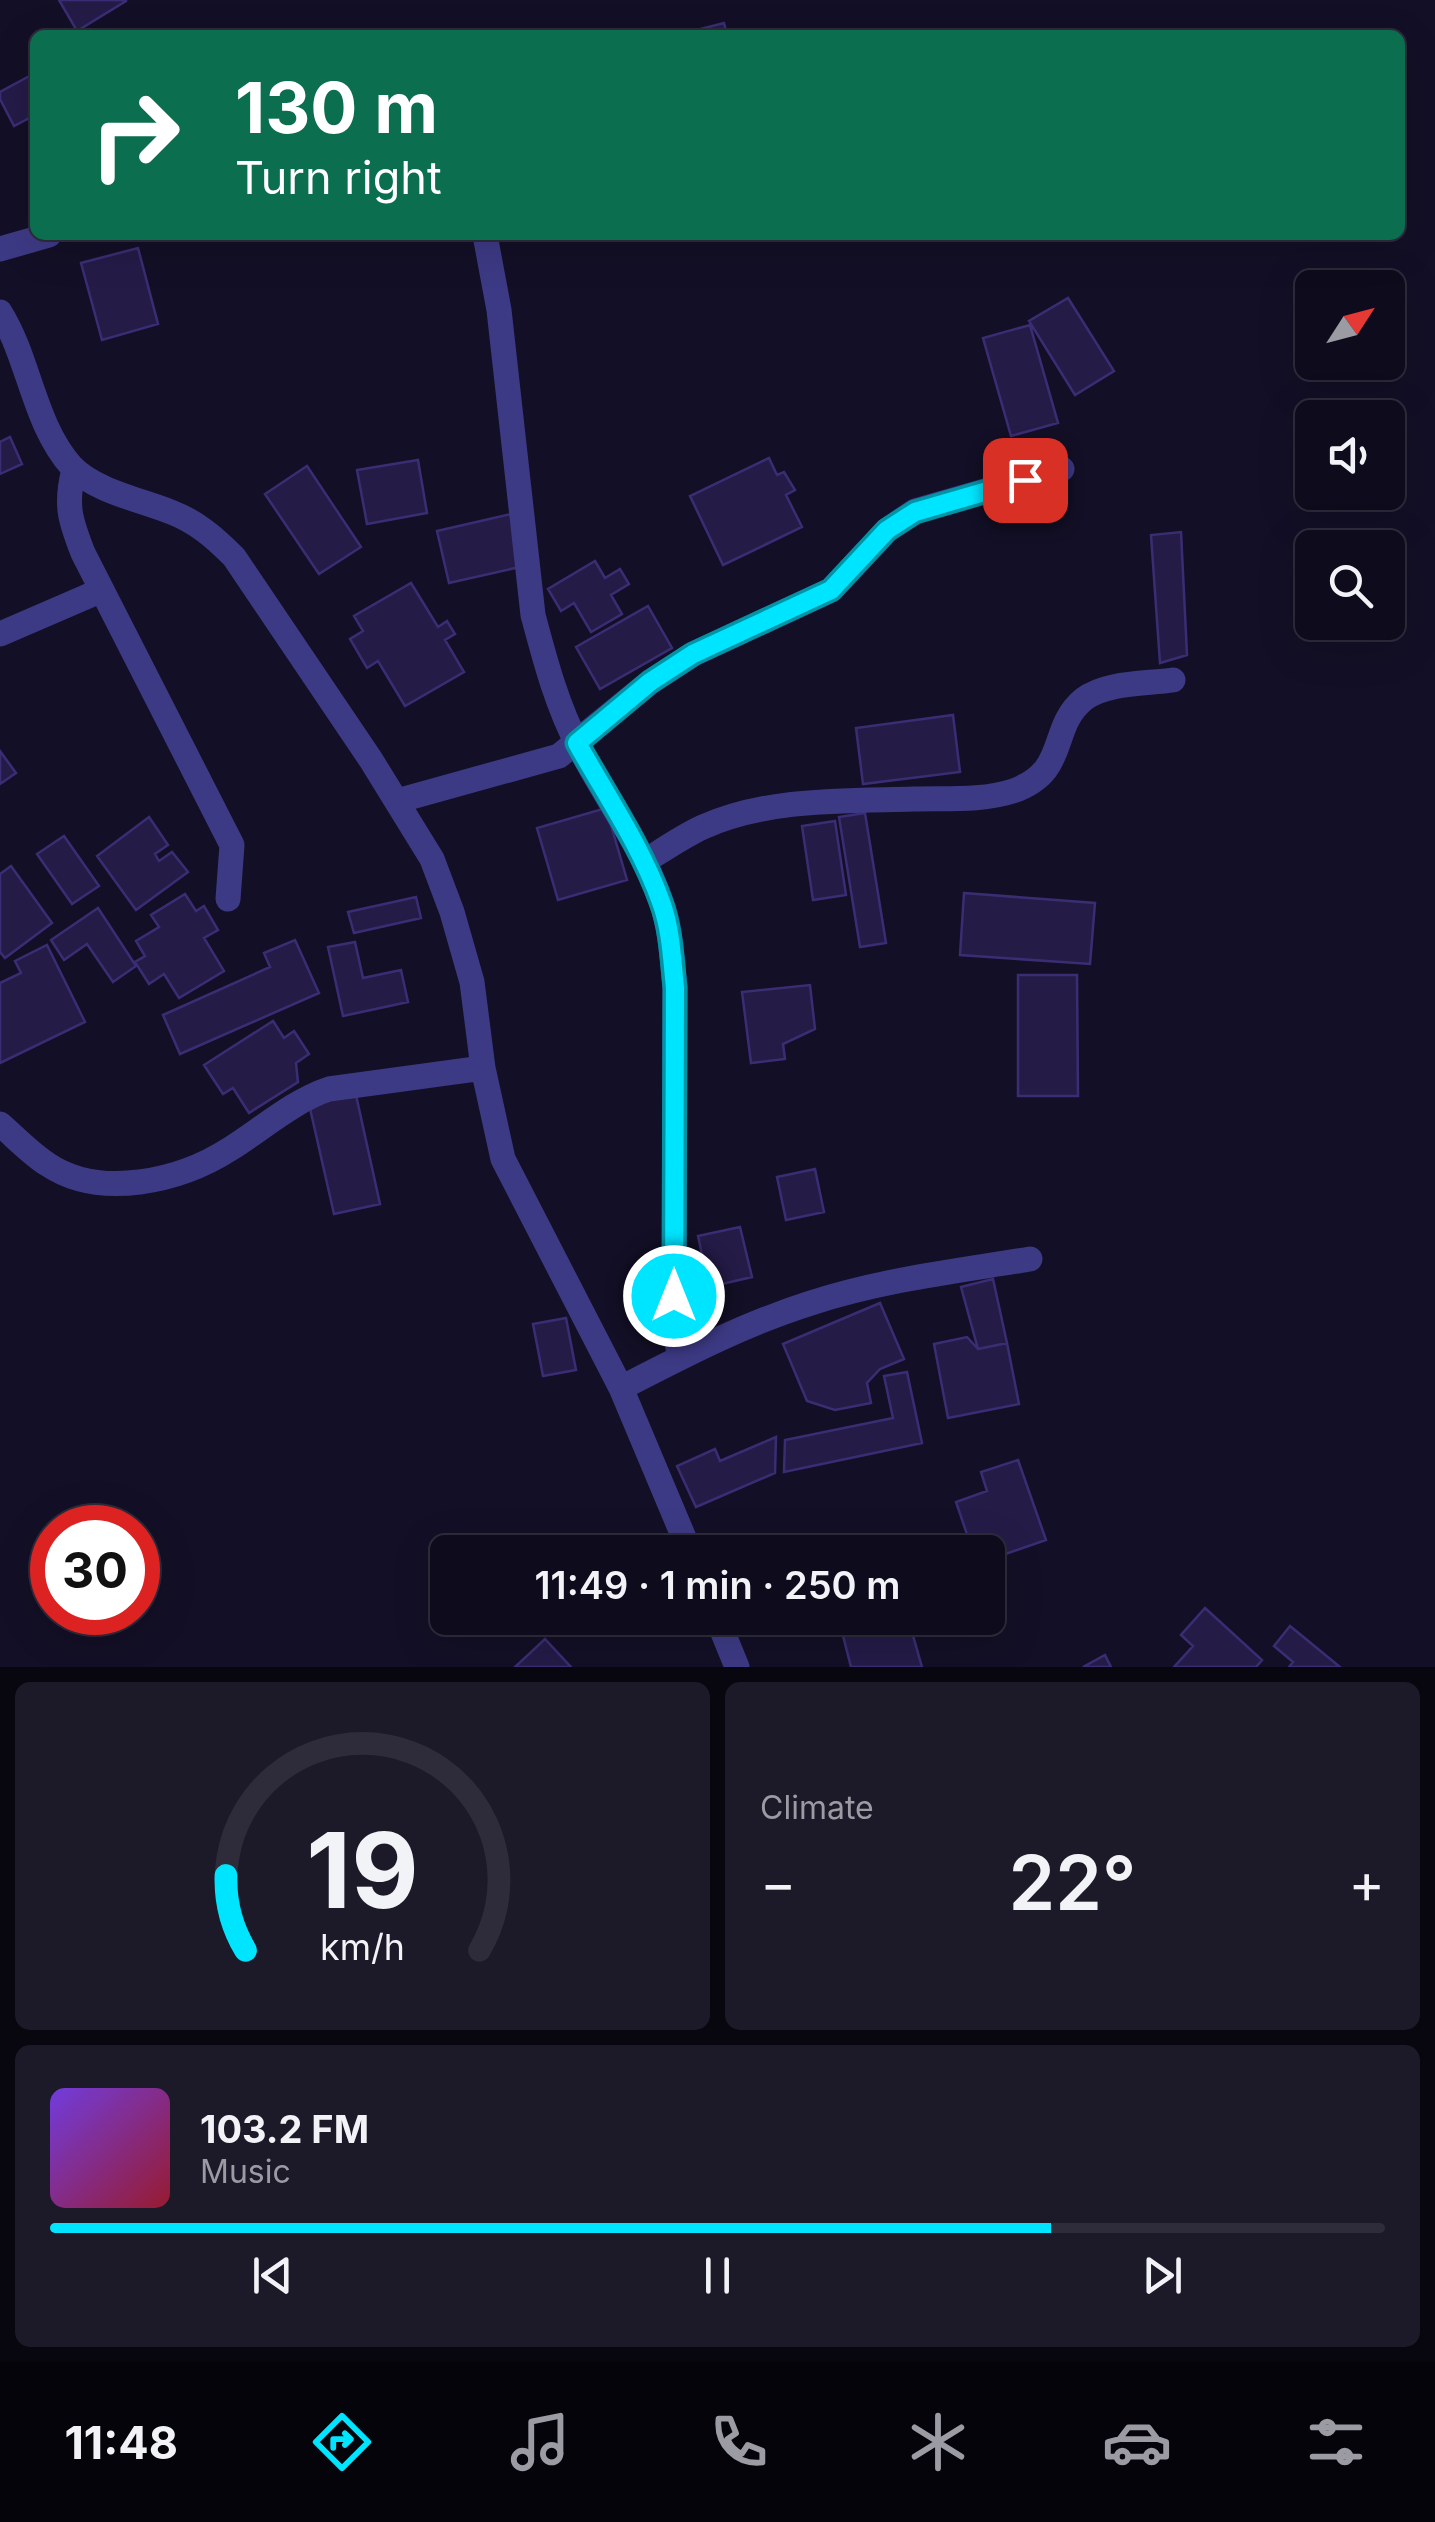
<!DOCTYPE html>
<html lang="en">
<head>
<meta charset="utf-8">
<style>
  :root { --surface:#0e0b1c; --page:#1c1929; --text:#f1f3f6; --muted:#9b9ba3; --line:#2e2b3b; --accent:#00e5ff }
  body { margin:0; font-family:Inter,sans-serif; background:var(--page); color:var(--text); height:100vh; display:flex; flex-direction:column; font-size:38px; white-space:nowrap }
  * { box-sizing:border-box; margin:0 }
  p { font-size:32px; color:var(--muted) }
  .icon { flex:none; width:55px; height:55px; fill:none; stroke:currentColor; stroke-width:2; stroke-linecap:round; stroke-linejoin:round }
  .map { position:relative; height:1667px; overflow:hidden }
  .panel { display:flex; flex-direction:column; gap:15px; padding:15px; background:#08060f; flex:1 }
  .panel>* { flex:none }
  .banner { position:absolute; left:30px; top:30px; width:1375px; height:210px; border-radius:15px; box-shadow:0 10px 40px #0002,0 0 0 2px var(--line); background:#0b6e4f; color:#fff; overflow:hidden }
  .needle { width:65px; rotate:54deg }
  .fabs { position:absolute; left:1295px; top:270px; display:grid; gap:20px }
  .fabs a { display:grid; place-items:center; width:110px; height:110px; border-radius:15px; background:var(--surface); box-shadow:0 10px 40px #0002,0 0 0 2px var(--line); font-size:50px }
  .speed { position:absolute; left:30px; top:1505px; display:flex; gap:20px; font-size:50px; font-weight:700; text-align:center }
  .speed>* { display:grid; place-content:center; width:130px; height:130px; border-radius:50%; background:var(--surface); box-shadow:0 10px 40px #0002,0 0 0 2px var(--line); line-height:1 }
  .speed .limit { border:15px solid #d22; background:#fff; color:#111 }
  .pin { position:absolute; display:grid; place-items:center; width:85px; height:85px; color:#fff; margin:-42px; border-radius:20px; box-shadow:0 5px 15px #0006 }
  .me { position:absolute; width:110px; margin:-55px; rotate:0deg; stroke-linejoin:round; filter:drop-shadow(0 0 8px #0008) }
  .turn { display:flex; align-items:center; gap:35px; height:210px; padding:0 40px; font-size:45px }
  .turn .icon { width:130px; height:130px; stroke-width:2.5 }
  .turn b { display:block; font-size:70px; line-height:85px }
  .big { font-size:75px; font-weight:600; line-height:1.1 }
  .panel .card { flex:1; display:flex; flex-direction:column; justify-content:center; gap:15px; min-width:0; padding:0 35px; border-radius:15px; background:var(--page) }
  .panel .dial { align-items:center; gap:0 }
  .dial svg { height:260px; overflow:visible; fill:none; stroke:var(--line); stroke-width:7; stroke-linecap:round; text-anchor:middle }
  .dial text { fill:var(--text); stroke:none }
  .song { display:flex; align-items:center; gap:30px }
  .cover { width:120px; height:120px; border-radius:15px; background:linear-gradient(135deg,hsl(260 70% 55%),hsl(350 70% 35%)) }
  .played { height:10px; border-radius:5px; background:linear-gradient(90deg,var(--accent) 75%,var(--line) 75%) }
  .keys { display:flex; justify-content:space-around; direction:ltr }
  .heat { display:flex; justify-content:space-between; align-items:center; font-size:55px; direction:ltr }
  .panel .tiles { flex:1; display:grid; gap:15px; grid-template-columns:1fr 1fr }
  .card:last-child { grid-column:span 2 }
  .trip { position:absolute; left:430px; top:1535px; width:575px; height:100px; border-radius:15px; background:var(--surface); box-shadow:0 10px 40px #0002,0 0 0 2px var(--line); font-weight:600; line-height:100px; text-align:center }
  .tabs { display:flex; height:160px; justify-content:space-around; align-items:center; background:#06040b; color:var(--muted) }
  .tabs .icon { width:70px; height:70px }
  .tabs .on { color:var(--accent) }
  .tabs b { font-size:45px; color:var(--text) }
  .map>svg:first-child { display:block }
</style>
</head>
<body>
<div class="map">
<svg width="1435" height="1667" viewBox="0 0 1435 1667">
  <rect width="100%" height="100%" fill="#130f26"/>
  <path fill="#241b47" stroke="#3b2d73" stroke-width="2.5" d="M59,0h67v1l-49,30z
    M724,23l3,12h-50z
    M35,73v42l-21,11 -14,-27v-7z
    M138,248l20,76 -56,16 -21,-77z
    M1068,298l46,73 -39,24 -46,-74z
    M1030,325l28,98 -47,13 -28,-98z
    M10,437l12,27 -22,10v-32z
    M769,458l8,17 7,-3 11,18 -9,5 16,32 -79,38 -33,-69z
    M418,460l9,53 -60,11 -10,-54z
    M307,466l54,81 -42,27 -54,-80z
    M511,514l13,52 -75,17 -12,-52z
    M1181,532l6,123 -27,8 -9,-128z
    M595,561l10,17 15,-9 9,15 -18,11 11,19 -31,18 -17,-29 -13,8 -13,-22z
    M411,583l27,44 9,-6 8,13 -10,6 19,32 -59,34 -27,-45 -11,7 -17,-29 13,-8 -9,-15z
    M648,606l24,42 -72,41 -24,-42z
    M953,715l7,57 -97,12 -7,-56z
    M0,751l16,22 -16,11z
    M606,808l21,72 -69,20 -21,-72z
    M865,813l21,130 -26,4 -21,-130z
    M149,817l19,28 -13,9 4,7 13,-9 16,20 -52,38 -39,-54z
    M835,821l11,74 -33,5 -11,-74z
    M64,836l35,50 -27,18 -35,-50z
    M11,866l41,57 -47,35 -5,-6v-78z
    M964,893l131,10 -5,61 -130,-9z
    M185,894l11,17 8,-5 14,24 -14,8 20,33 -45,27 -15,-24 -15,10 -14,-22 10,-6 -9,-15 23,-14 -8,-12z
    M416,897l5,21 -67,15 -6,-21z
    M98,908l38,58 -23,16 -26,-38 -23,16 -13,-20z
    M295,940l24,53 -139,61 -17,-39 107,-48 -6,-14z
    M355,942l8,36 38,-8 7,32 -65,14 -15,-69z
    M47,945l38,77 -85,41v-80l21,-10 -6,-12z
    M1018,975h59l1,121h-60z
    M810,985l5,44 -32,15 2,15 -34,4 -9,-71z
    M273,1021l11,17 10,-7 15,23 -13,9 2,19 -49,31 -16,-25 -10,6 -19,-29z
    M356,1095l24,109 -46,10 -25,-110z
    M815,1169l9,43 -38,8 -9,-43z
    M740,1227l12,50 -43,10 -11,-51z
    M993,1279l14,64 -29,6 -17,-62z
    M880,1303l24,56 -24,10 -13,14 4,20 -36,7 -28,-9 -24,-57z
    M566,1318l10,52 -33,6 -10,-52z
    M967,1337l11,12 29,-6 12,61 -71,14 -14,-74z
    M907,1372l15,71 -138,29 1,-32 108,-22 -9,-42z
    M776,1437l-1,36 -79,34 -19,-41 38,-17 5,12z
    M1018,1460l28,80 -58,20v-8h-15l-17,-50 31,-11 -6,-19z
    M786,1535l8,17h-43z
    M1205,1608l57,52 -6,7h-82l19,-21 -12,-11z
    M866,1618h42l14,49h-71l-11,-43z
    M1290,1626l50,41h-51l4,-5 -19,-16z
    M545,1639l26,28h-56z
    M1105,1655l6,12h-28z"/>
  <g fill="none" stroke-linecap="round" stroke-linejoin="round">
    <path stroke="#3d3a85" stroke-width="25" d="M485,235l14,75 34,305c12,45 24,91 46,132 27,52 64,101 83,157 9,26 10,56 13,83l-1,342 6,28
      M0,249l49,-14
      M0,312c30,48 33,111 72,155 23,24 69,33 99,45 26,10 44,26 63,45l137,203 61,99 20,53 20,70 11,86 20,91 118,229 69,164
      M74,469c-9,36 -4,51 9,84l149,292 -4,54
      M0,634l102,-44
      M397,801l162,-45 91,-74 43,-28 138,-64 56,-60 28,-19 147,-42
      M644,862c19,-12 39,-26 59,-35 65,-29 141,-26 211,-28 31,-1 69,2 99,-8 57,-20 35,-63 71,-92 22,-17 62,-15 89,-19
      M0,1124c15,13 30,29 47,40 53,36 133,17 183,-15 32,-20 63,-48 99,-60l154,-21
      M621,1388c62,-32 123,-64 190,-85 70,-23 146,-32 219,-44
      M717,1618l20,49"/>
  </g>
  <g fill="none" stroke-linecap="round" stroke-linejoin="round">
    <g stroke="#0095a6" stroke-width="25">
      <path id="route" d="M674,1296l1,-308c-3,-29 -4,-59 -14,-86 -20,-56 -55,-107 -84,-159l73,-61 43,-28 138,-64 56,-60 28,-18 110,-32"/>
    </g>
    <use href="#route" stroke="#00e5ff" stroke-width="18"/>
  </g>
</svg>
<div class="fabs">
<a><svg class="needle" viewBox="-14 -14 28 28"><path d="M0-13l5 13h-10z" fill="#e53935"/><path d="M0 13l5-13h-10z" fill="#9b9ba3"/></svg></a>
<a><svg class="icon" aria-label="sound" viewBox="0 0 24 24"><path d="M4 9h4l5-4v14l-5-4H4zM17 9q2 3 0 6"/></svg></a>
<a><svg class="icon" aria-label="search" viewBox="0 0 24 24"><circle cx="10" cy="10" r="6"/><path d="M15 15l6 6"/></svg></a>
</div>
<div class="speed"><div class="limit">30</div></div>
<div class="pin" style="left:1025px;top:480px;background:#d93025"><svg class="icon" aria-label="arrive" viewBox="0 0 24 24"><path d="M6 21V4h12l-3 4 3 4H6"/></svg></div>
<svg class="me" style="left:674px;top:1296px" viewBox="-20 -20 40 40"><circle r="17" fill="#00e5ff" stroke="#fff" stroke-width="3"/><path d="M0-11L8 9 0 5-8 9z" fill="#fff"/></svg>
<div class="trip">11:49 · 1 min · 250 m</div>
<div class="banner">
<div class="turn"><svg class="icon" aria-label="right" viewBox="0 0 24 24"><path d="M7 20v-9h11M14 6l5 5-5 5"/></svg><div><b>130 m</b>Turn right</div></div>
</div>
</div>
<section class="panel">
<div class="tiles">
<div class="card dial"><svg viewBox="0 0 100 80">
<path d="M14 69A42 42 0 1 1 86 69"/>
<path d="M14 69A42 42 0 0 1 8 46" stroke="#00e5ff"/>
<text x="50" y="56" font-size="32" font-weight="700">19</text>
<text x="50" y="72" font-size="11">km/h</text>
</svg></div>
<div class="card"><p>Climate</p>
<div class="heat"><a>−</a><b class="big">22°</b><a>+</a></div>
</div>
<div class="card">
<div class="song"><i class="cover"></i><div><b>103.2 FM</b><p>Music</p></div></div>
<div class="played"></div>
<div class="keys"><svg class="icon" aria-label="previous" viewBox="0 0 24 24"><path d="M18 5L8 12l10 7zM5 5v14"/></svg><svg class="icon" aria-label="pause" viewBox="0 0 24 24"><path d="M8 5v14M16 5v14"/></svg><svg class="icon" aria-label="next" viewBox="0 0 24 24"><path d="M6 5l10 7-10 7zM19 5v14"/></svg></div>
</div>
</div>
</section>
<nav class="tabs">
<b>11:48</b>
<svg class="icon on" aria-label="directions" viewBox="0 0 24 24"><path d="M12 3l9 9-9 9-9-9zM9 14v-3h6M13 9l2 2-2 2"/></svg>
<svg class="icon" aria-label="music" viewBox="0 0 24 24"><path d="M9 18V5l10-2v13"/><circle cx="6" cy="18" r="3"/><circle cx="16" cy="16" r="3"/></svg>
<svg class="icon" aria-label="phone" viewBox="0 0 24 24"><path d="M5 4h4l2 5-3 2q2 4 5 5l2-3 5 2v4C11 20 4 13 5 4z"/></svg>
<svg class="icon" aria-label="climate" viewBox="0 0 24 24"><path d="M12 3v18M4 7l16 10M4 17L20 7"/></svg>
<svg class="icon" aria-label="car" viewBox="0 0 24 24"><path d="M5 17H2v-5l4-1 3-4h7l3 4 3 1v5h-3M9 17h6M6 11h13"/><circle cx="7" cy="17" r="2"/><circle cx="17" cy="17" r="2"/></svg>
<svg class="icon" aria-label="filters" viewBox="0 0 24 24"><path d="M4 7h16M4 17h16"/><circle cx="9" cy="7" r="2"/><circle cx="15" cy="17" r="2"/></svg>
</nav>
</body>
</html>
